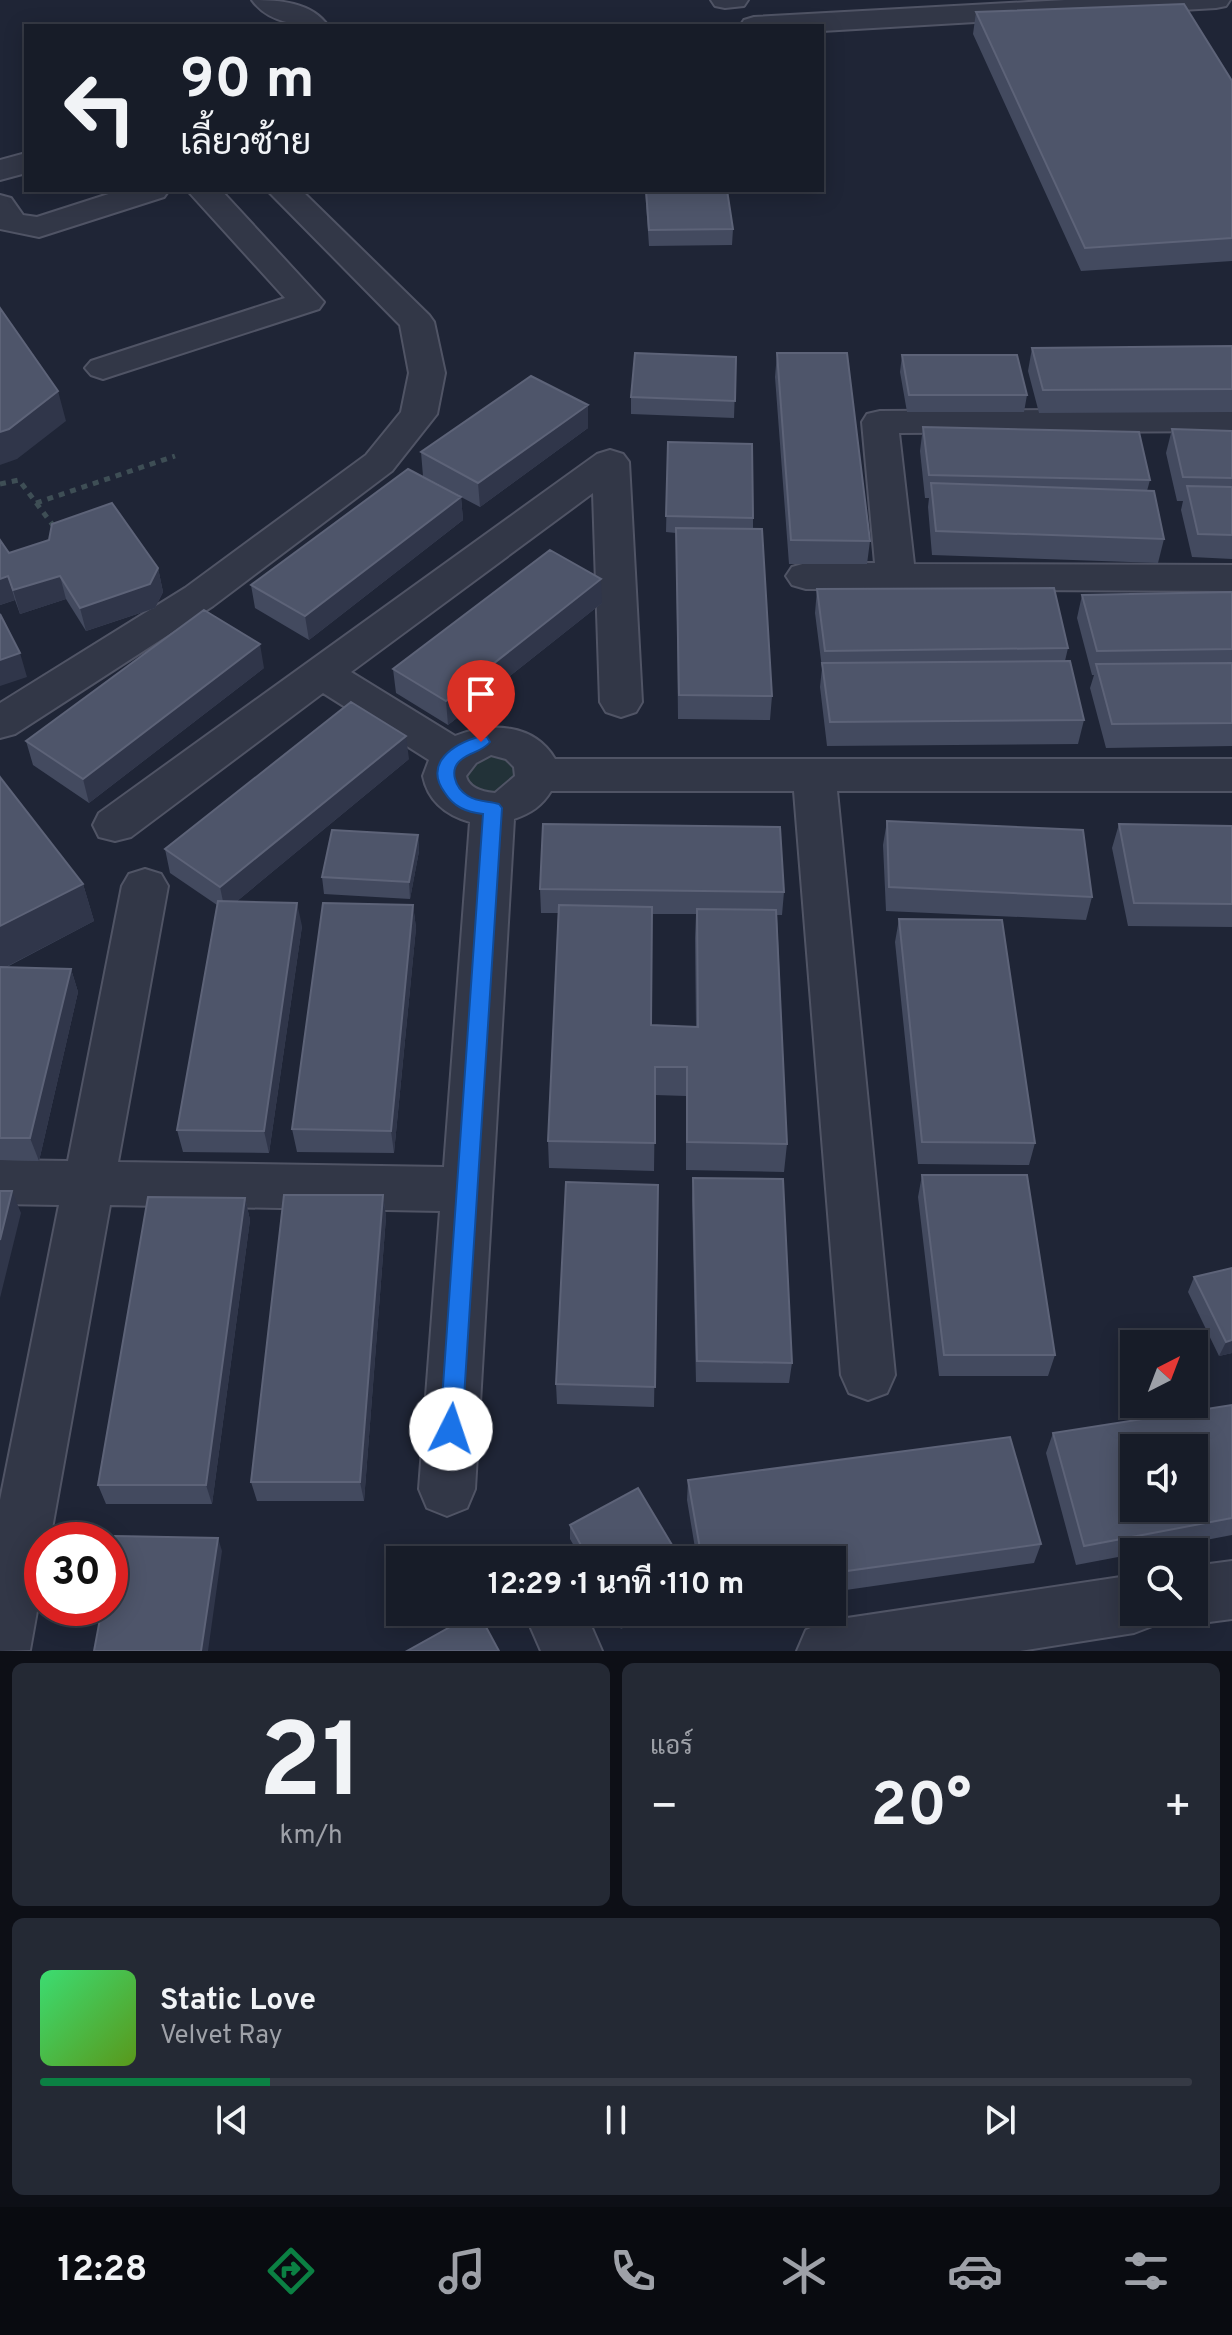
<!DOCTYPE html>
<html lang="th">
<head>
<meta charset="utf-8">
<style>
  :root { --surface:#171c28; --page:#242934; --text:#f1f3f6; --muted:#9ea1a8; --line:#363a45; --accent:#0b8043 }
  body { margin:0; font-family:Overpass,Sarabun,sans-serif; background:var(--page); color:var(--text); height:100vh; display:flex; flex-direction:column; font-size:30px; white-space:nowrap }
  * { box-sizing:border-box; margin:0 }
  p { font-size:26px; color:var(--muted) }
  .icon { flex:none; width:44px; height:44px; fill:none; stroke:currentColor; stroke-width:2; stroke-linecap:round; stroke-linejoin:round }
  .map { position:relative; height:1651px; overflow:hidden }
  .details { display:flex; flex-direction:column; gap:12px; padding:12px; background:#0d0f16; flex:1 }
  .details>* { flex:none }
  .banner { position:absolute; left:24px; top:24px; width:800px; height:168px; border-radius:0px; box-shadow:0 4px 20px #0003,0 0 0 2px var(--line); background:#171c28; color:var(--text); overflow:hidden }
  .needle { width:52px; rotate:42deg }
  .tools { position:absolute; left:1120px; top:1330px; display:grid; gap:16px }
  .tools a { display:grid; place-items:center; width:88px; height:88px; border-radius:0px; background:var(--surface); box-shadow:0 4px 20px #0003,0 0 0 2px var(--line); font-size:40px }
  .speed { position:absolute; left:24px; top:1522px; display:flex; gap:16px; font-size:40px; font-weight:700; text-align:center }
  .speed>* { display:grid; place-content:center; width:104px; height:104px; border-radius:50%; background:var(--surface); box-shadow:0 4px 20px #0003,0 0 0 2px var(--line); line-height:1 }
  .speed .limit { border:12px solid #d22; background:#fff; color:#111 }
  .pin { position:absolute; display:grid; place-items:center; width:68px; height:68px; color:#fff; margin:-82px -34px; border-radius:50% 50% 50% 0; rotate:-45deg; box-shadow:0 0 8px #0007 }
  .pin .icon { rotate:45deg }
  .me { position:absolute; width:88px; margin:-44px; rotate:4deg; stroke-linejoin:round; filter:drop-shadow(0 0 6px #0008) }
  .turn { display:flex; align-items:center; gap:28px; height:168px; padding:0 24px; font-size:36px }
  .turn .icon { width:104px; height:104px; stroke-width:2.5 }
  .turn b { display:block; font-size:56px; line-height:68px }
  .big { font-size:60px; font-weight:700; line-height:1.1 }
  .details .tile { flex:1; display:flex; flex-direction:column; justify-content:center; gap:12px; min-width:0; padding:0 28px; border-radius:12px; background:var(--page) }
  .details .dial { align-items:center; gap:0 }
  .dial b { font-size:104px; line-height:1 }
  .song { display:flex; align-items:center; gap:24px }
  .cover { width:96px; height:96px; border-radius:12px; background:linear-gradient(135deg,hsl(140 70% 55%),hsl(90 70% 35%)) }
  .played { height:8px; border-radius:4px; background:linear-gradient(90deg,var(--accent) 20%,var(--line) 20%) }
  .keys { display:flex; justify-content:space-around; direction:ltr }
  .heat { display:flex; justify-content:space-between; align-items:center; font-size:44px; direction:ltr }
  .details .tiles { flex:1; display:grid; gap:12px; grid-template-columns:1fr 1fr }
  .tile:last-child { grid-column:span 2 }
  .trip { position:absolute; left:386px; top:1546px; width:460px; height:80px; border-radius:0px; background:var(--surface); box-shadow:0 4px 20px #0003,0 0 0 2px var(--line); font-weight:700; line-height:80px; text-align:center }
  .dock { display:flex; height:128px; justify-content:space-around; align-items:center; background:#090b10; color:var(--muted) }
  .dock .icon { width:56px; height:56px }
  .dock .selected { color:var(--accent) }
  .dock b { font-size:36px; color:var(--text) }
  .map>svg:first-child { display:block }
</style>
</head>
<body>
<div class="map">
<svg width="1232" height="1651" viewBox="0 0 1232 1651">
  <rect width="100%" height="100%" fill="#1f2536"/>
  <path fill="#223238" d="M505,747l20,39 -54,13 -14,-39z"/>
  <g fill="none" stroke-linecap="round" stroke-linejoin="round">
    <g stroke="#505465" stroke-width="4">
      <path id="minor" d="M252,0c26,0 60,2 76,26 -26,0 -59,-2 -76,-26z
        M711,0h37l-4,6 -19,2 -10,-2z
        M1065,0h165l-4,6 -10,2 -394,23v-5h-82l4,-6 10,-3z
        M26,153v20l-26,7v-20z
        M121,190h48l-5,7 -125,40 -39,-8v-34l11,3 12,17 14,2z
        M187,190h34l103,112 -5,7 -204,66 -12,4 -12,-4 -6,-7 6,-7 194,-63z
        M267,190h34l128,125 5,7 11,51 -8,41 -45,57 -179,135 -198,128 -15,4v-35l185,-115 181,-133 35,-43 8,-39 -9,-48z
        M1232,409v22l-333,2 15,131 318,1v26l-426,-2 -14,-4 -6,-9 6,-9 14,-4h69l-13,-141 5,-8 13,-3z
        M610,450l13,4 6,8 13,240 -6,10 -15,5 -15,-5 -6,-10 -7,-209 -242,179 104,64c35,-14 79,-13 100,23h677v32h-395l58,584 -8,18 -19,7 -19,-7 -8,-18 -47,-584h-243c-9,15 -20,22 -37,28l-39,670 -8,19 -20,8 -20,-8 -8,-19 21,-278 -330,-6 -60,335h-8v43l-12,67 -30,1v-151l59,-295 -59,-1v-44l68,1 54,-275 7,-12 16,-5 16,5 7,12 -50,276 326,5 26,-345c-24,-7 -42,-21 -47,-46l6,-16 -106,-67 -192,144 -16,4 -16,-4 -6,-12 6,-12 498,-359zM491,755l15,4 8,8 1,9 -20,17c-11,-1 -26,-4 -29,-17l10,-13z
        M1232,1561v58l-38,5 -21,-8 -1,-4h22v-46z
        M1134,1575v37h26l-5,13 -21,8 -114,18h-223l9,-21 21,-9z
        M524,1612h61l17,39h-61z"/>
    </g>
    <path stroke="#3e4e55" stroke-width="5" stroke-dasharray="6 6" stroke-linecap="butt" d="M0,484l19,-4 36,48
      M36,503l139,-47"/>
    <use href="#minor" fill="#323747" fill-rule="evenodd"/>
  </g>
  <path fill="#434a5f" fill-rule="evenodd" d="M976,12l256,69v180l-151,10 -108,-237z
    M645,190h82l6,39 -1,16 -83,1z
    M1232,346v66l-193,1 -11,-42 4,-23z
    M777,353l93,188 -3,23h-78l-14,-187z
    M902,355l125,40 -3,17h-117l-7,-40z
    M736,357l-2,61 -103,-4v-17z
    M588,405v23l-108,79 -19,-10 2,23 -154,120 -54,-32 -4,-23 208,-90 -36,-19 -2,-24z
    M923,427l227,53 -3,11 17,48 -6,24 -226,-8 -4,-48 1,-9h-4l-5,-47z
    M1172,429l60,2v128l-40,-2 -11,-47 2,-9h-6l-11,-48z
    M668,442l85,76v11l19,167 -2,24 -92,-1 -2,-186 -10,-1z
    M0,540l9,13 149,15 5,24 -8,16 -69,23 -20,-32 -46,15 -5,-14 -15,5z
    M817,589l251,59 -3,13 19,59 -6,24 -251,2 -7,-59 2,-19 -7,-55z
    M1232,592v154l-126,2 -16,-60 4,-13h-2l-15,-57 5,-23z
    M602,603l-154,122 -52,-32 -3,-24z
    M264,668l-175,135 -56,-38 -7,-24z
    M409,759l-173,143 66,24 -33,227 -86,-1 -6,-22 40,-225 -47,-32 -5,-24z
    M0,777l83,107 11,37 -89,47 66,1 7,23 -39,169 -39,-1z
    M887,821l205,76 -6,23 -200,-9 -3,-66z
    M1119,824l113,2v101l-104,-1 -16,-78z
    M418,835l1,16 -9,48 -86,-5 -2,-17z
    M540,889l244,3 -2,23h-5l10,229 -3,28 -98,-2v-74l-31,-1 -1,76 -105,-3 -1,-27 10,-228h-17zM652,914h44l-1,24 1,89 -45,-2z
    M413,905l3,23 -22,225 -97,-1 -5,-23z
    M899,919l136,224 -6,22 -111,-1 -23,-222z
    M922,1175l133,180 -7,21h-109l-21,-179z
    M693,1178l99,185 -3,20 -93,-1 -4,-182z
    M658,1185l-4,222 -97,-3 -1,-20z
    M383,1195l3,22 -22,284h-107l-6,-19z
    M245,1198l5,22 -38,284h-106l-8,-19z
    M1194,1277l38,76 -13,3 -31,-64z
    M1232,1405v130l-89,17h-9v2l-58,11 -30,-112 7,-20z
    M688,1480l353,64 -7,19 -202,29v-32h-135l-10,-60z
    M570,1525l111,35h-99l-12,-21z
    M611,1612h40l-30,17z"/>
  <path fill="#30364a" d="M58,391l8,30 -49,38 -17,6v-33z
    M588,405v23l-108,79 -2,-24z
    M461,497l2,23 -154,120 -4,-24z
    M158,568l5,24 -8,16 -69,23 -6,-23z
    M8,576l7,24 -15,5v-26z
    M60,576l6,23 -46,15 -7,-24z
    M601,579l1,24 -154,122 -2,-24z
    M260,644l4,24 -175,135 -6,-24z
    M20,653l7,24 -27,9v-26z
    M406,736l3,23 -184,152 -5,-24z
    M418,835l1,16 -9,48 -1,-17z
    M83,884l11,37 -94,49v-44z
    M297,903l5,23 -33,227 -5,-22z
    M413,905l3,23 -22,225 -3,-22z
    M71,969l7,23 -39,169 -9,-23z
    M12,1191l9,22 -21,85v-58z
    M383,1195l3,22 -22,284 -4,-19z
    M245,1198l5,22 -38,284 -6,-19z
    M1232,1340v13l-13,3 7,-14z
    M218,1538l4,13 -14,100h-7z
    M628,1612h23l-30,17v-13z"/>
  <path fill="#4e556a" stroke="#5d6378" stroke-width="2" fill-rule="evenodd" d="M1184,4l48,77v157l-147,10 -109,-236z
    M646,190h81l6,39 -84,1z
    M0,308l58,83 -49,38 -9,3z
    M1232,346v43l-189,1 -11,-42z
    M635,353l101,4 -1,44 -104,-4z
    M777,353h70l23,188 -79,-1z
    M902,355h115l10,40h-118z
    M531,376l57,29 -110,78 -57,-31z
    M923,427l216,5 11,48 -221,-5z
    M1172,429l60,2v47l-49,-1z
    M668,442l84,2 1,74 -87,-2z
    M408,469l53,28 -156,119 -54,-31z
    M931,483l223,8 10,48 -228,-8z
    M1187,486l45,1v48l-34,-1z
    M112,503l46,65 -8,16 -70,24 -20,-32 -47,14 -5,-14 -8,3v-39l9,13 40,-13 3,-16z
    M676,528l86,1 10,167 -93,-1z
    M550,550l51,29 -155,122 -53,-32z
    M1054,588l14,60 -243,3 -8,-62z
    M1232,592v57l-135,2 -15,-56z
    M204,610l56,34 -177,135 -57,-38z
    M0,614l20,39 -20,7z
    M1070,661l14,59 -254,2 -8,-59z
    M1232,663v60l-120,1 -16,-60z
    M351,702l55,34 -186,151 -55,-38z
    M0,777l83,107 -83,42z
    M887,821l196,9 9,67 -203,-10z
    M543,824l237,3 4,65 -244,-3z
    M1119,824l113,2v78l-98,-1z
    M332,830l86,5 -9,47 -87,-5z
    M218,901l79,2 -33,228 -87,-1z
    M323,903l90,2 -22,226 -99,-2z
    M559,905l93,2 -1,118 47,2 -1,-118 79,1 11,234 -100,-2v-75h-32v76l-107,-2z
    M899,919l103,1 33,223 -113,-1z
    M0,967l71,2 -41,169h-30z
    M922,1175h105l28,180h-111z
    M693,1178l90,1 9,184 -95,-2z
    M566,1182l92,3 -3,202 -99,-3z
    M0,1191h12l-12,49z
    M284,1195h99l-23,287h-109z
    M148,1197l97,1 -39,287h-108z
    M1232,1268v72l-6,2 -32,-65z
    M1232,1405v113l-148,28 -31,-113zM1134,1448h60v60h-60z
    M1010,1437l31,107 -209,29v-13h-130l-14,-80z
    M638,1488l43,72h-92l-19,-35z
    M115,1536l103,2 -17,113h-107l8,-43h8v-45z
    M477,1612h1l21,39h-92z"/>
  <path fill="#1a73e8" stroke="#114b97" stroke-width="2" d="M481,736l6,1 3,5c-7,9 -19,10 -28,17 -14,10 -7,29 6,37 9,6 21,5 31,8l3,4 -40,621 -3,8 -8,3 -8,-3 -3,-8 43,-615c-17,-2 -29,-7 -38,-21 -22,-30 8,-49 36,-57z"/>
</svg>
<div class="tools">
<a><svg class="needle" viewBox="-14 -14 28 28"><path d="M0-13l5 13h-10z" fill="#e53935"/><path d="M0 13l5-13h-10z" fill="#9ea1a8"/></svg></a>
<a><svg class="icon" aria-label="sound" viewBox="0 0 24 24"><path d="M4 9h4l5-4v14l-5-4H4zM17 9q2 3 0 6"/></svg></a>
<a><svg class="icon" aria-label="search" viewBox="0 0 24 24"><circle cx="10" cy="10" r="6"/><path d="M15 15l6 6"/></svg></a>
</div>
<div class="speed"><div class="limit">30</div></div>
<div class="pin" style="left:481px;top:742px;background:#d93025"><svg class="icon" aria-label="arrive" viewBox="0 0 24 24"><path d="M6 21V4h12l-3 4 3 4H6"/></svg></div>
<svg class="me" style="left:451px;top:1429px" viewBox="-20 -20 40 40"><circle r="19" fill="#fff"/><path d="M0-13L10 11 0 6-10 11z" fill="#1a73e8"/></svg>
<div class="trip">12:29 · 1 นาที · 110 m</div>
<div class="banner">
<div class="turn"><svg class="icon" aria-label="left" viewBox="0 0 24 24"><path d="M17 20v-9H6M10 6l-5 5 5 5"/></svg><div><b>90 m</b>เลี้ยวซ้าย</div></div>
</div>
</div>
<section class="details">
<div class="tiles">
<div class="tile dial"><b>21</b><p>km/h</p></div>
<div class="tile"><p>แอร์</p>
<div class="heat"><a>−</a><b class="big">20°</b><a>+</a></div>
</div>
<div class="tile">
<div class="song"><i class="cover"></i><div><b>Static Love</b><p>Velvet Ray</p></div></div>
<div class="played"></div>
<div class="keys"><svg class="icon" aria-label="previous" viewBox="0 0 24 24"><path d="M18 5L8 12l10 7zM5 5v14"/></svg><svg class="icon" aria-label="pause" viewBox="0 0 24 24"><path d="M8 5v14M16 5v14"/></svg><svg class="icon" aria-label="next" viewBox="0 0 24 24"><path d="M6 5l10 7-10 7zM19 5v14"/></svg></div>
</div>
</div>
</section>
<nav class="dock">
<b>12:28</b>
<svg class="icon selected" aria-label="directions" viewBox="0 0 24 24"><path d="M12 3l9 9-9 9-9-9zM9 14v-3h6M13 9l2 2-2 2"/></svg>
<svg class="icon" aria-label="music" viewBox="0 0 24 24"><path d="M9 18V5l10-2v13"/><circle cx="6" cy="18" r="3"/><circle cx="16" cy="16" r="3"/></svg>
<svg class="icon" aria-label="phone" viewBox="0 0 24 24"><path d="M5 4h4l2 5-3 2q2 4 5 5l2-3 5 2v4C11 20 4 13 5 4z"/></svg>
<svg class="icon" aria-label="climate" viewBox="0 0 24 24"><path d="M12 3v18M4 7l16 10M4 17L20 7"/></svg>
<svg class="icon" aria-label="car" viewBox="0 0 24 24"><path d="M5 17H2v-5l4-1 3-4h7l3 4 3 1v5h-3M9 17h6M6 11h13"/><circle cx="7" cy="17" r="2"/><circle cx="17" cy="17" r="2"/></svg>
<svg class="icon" aria-label="filters" viewBox="0 0 24 24"><path d="M4 7h16M4 17h16"/><circle cx="9" cy="7" r="2"/><circle cx="15" cy="17" r="2"/></svg>
</nav>
</body>
</html>
